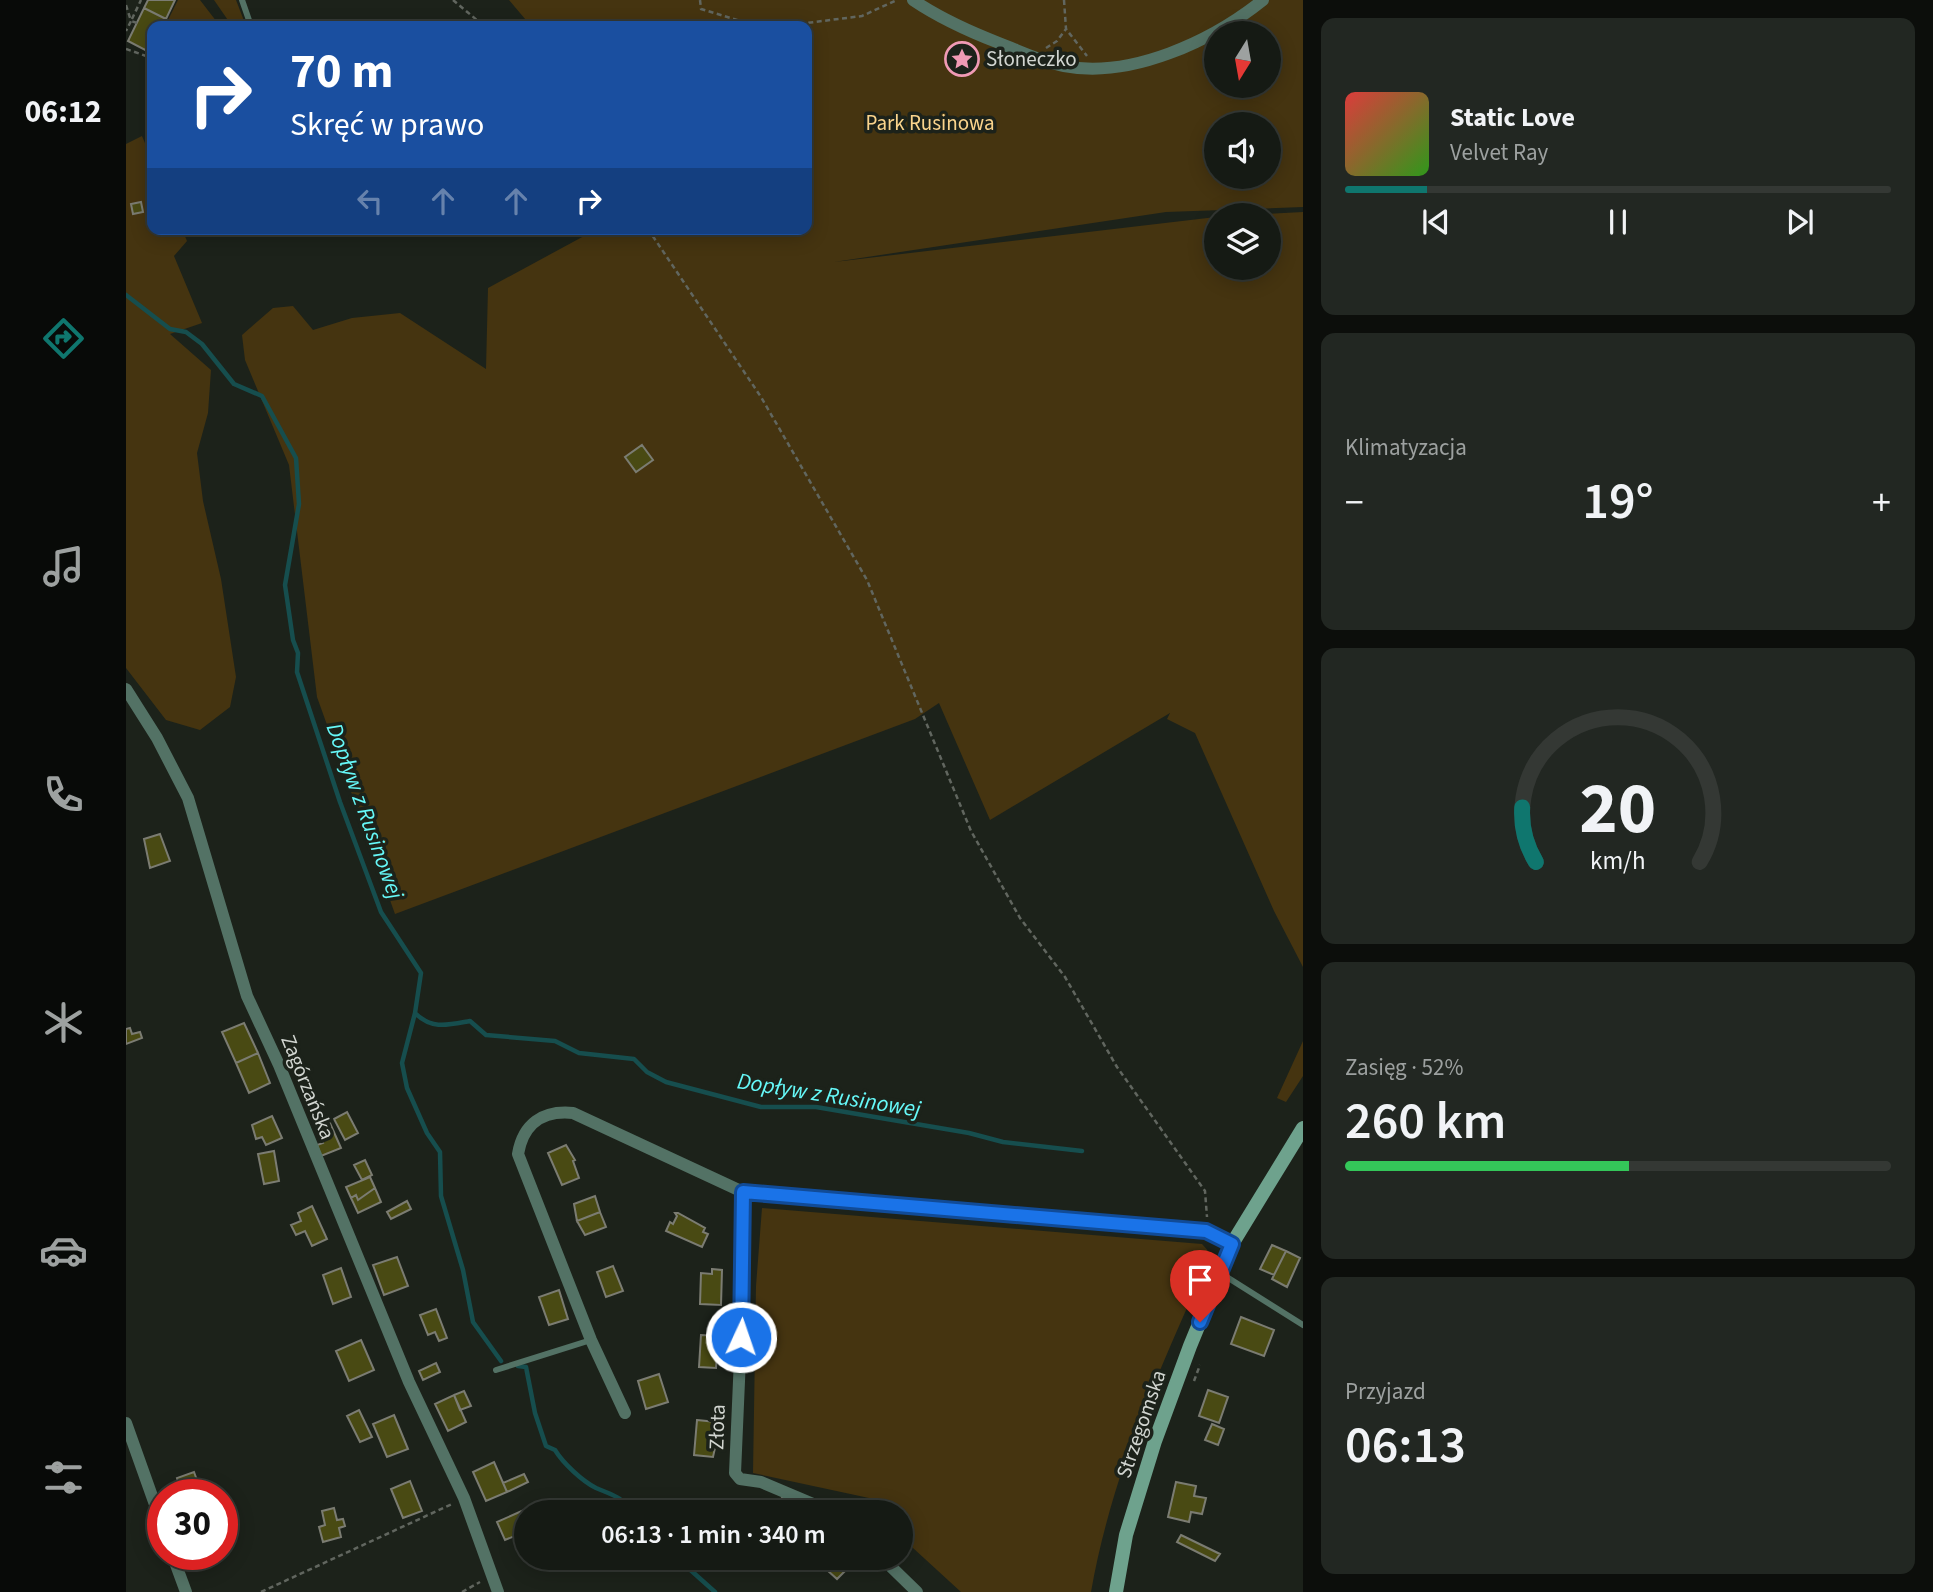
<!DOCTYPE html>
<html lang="pl">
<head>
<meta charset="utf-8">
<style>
  :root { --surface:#151a14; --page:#222722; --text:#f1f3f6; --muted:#9da1a0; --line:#343834; --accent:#0f766e }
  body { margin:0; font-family:"Source Sans 3",sans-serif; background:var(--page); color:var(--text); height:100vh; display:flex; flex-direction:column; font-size:26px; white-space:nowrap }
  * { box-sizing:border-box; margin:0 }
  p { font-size:23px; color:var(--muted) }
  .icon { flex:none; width:38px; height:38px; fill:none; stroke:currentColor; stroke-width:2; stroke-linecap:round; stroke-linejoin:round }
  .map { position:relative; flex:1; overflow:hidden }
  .details { display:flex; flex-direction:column; gap:18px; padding:18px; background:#0c0e0b; width:630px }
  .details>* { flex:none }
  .banner { position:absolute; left:21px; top:21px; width:665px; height:214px; border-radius:14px; box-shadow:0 4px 18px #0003,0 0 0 2px var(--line); background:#1a4fa0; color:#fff; overflow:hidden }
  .needle { width:46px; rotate:191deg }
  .controls { position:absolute; left:1078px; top:21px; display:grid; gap:14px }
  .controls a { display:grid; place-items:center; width:77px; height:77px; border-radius:50%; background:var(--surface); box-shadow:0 4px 18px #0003,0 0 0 2px var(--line); font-size:35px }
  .speed { position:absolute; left:21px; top:1479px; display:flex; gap:14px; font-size:35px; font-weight:700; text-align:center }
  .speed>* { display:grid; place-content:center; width:91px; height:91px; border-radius:50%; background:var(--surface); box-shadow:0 4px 18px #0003,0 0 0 2px var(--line); line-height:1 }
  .speed .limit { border:10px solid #d22; background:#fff; color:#111 }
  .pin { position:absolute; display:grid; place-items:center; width:60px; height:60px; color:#fff; margin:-72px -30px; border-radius:50% 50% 50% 0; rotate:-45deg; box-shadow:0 0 7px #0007 }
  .pin .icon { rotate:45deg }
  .me { position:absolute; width:77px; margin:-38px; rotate:3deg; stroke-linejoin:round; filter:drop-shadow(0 0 5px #0008) }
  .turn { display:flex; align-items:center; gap:24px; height:147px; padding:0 28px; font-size:32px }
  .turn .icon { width:91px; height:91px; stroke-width:2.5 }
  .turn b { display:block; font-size:49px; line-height:60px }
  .lanes { display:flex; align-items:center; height:66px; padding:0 28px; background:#0003; justify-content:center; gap:35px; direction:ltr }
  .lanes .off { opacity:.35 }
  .big { font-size:52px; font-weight:600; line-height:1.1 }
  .details .tile { flex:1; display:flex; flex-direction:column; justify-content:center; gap:10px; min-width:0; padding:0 24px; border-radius:14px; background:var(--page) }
  .details .dial { align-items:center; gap:0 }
  .dial svg { height:182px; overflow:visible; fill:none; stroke:var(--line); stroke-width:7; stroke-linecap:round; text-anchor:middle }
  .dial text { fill:var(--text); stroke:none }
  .song { display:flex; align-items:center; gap:21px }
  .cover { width:84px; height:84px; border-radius:10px; background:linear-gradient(135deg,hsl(0 70% 55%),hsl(110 70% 35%)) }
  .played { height:7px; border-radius:4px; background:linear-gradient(90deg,var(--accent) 15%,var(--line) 15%) }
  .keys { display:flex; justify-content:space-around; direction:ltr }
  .heat { display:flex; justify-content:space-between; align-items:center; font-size:38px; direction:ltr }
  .charge { height:10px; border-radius:5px; background:linear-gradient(90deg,#34c759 52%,var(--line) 0) }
  .trip { position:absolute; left:388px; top:1500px; width:399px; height:70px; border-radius:35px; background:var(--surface); box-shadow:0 4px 18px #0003,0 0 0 2px var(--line); font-weight:600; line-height:70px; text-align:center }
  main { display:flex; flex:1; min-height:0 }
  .tabs { display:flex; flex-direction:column; width:126px; justify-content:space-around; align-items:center; background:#080a08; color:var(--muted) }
  .tabs .icon { width:49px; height:49px }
  .tabs .active { color:var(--accent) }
  .tabs b { font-size:32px; color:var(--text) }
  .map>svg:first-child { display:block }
</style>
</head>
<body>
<main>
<nav class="tabs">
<b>06:12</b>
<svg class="icon active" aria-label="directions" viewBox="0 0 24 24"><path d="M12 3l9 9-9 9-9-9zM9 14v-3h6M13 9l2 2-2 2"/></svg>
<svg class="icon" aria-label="music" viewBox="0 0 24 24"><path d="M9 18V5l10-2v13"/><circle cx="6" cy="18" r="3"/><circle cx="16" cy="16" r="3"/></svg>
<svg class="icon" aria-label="phone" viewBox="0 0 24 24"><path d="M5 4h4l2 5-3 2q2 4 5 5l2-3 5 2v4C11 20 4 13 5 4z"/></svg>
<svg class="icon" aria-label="climate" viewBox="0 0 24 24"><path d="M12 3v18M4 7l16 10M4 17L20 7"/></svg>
<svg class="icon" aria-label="car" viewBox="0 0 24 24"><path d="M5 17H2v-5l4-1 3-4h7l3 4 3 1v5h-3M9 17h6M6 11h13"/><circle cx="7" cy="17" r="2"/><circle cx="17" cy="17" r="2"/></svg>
<svg class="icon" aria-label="filters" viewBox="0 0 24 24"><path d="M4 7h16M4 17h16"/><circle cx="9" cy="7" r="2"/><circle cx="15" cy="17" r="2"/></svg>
</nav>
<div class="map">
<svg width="1177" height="1592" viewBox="0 0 1177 1592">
  <rect width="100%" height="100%" fill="#1c221a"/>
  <path fill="#453410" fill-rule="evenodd" d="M52,0h22l20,26h-55z
    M88,0h22l10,26h-14z
    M383,0h794v207l-137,5 -332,50 382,-45v51h53v-53h-20l54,-3v755l-29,-56 -79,-178 -28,-14 3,-6 -180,107 -51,-117 -24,16 -520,195 -78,-217 -28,-232 -44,-105 -3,-25 31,-27 20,-2 20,24 39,-12 48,-5 86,56 2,-81 109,-59h210v-203h-276zM1090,33h53v53h-53zM1090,124h53v53h-53z
    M16,136l10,24v69h30l5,12 -13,15 28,67 -32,11 41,36 -3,43 -11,40 6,48 18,78 15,98 -6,30 -30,23 -34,-10 -40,-52v-524z
    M1177,1041v35l-17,26 -9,-4z
    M636,1208l440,36 9,10c-49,110 -99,218 -120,338h-130l-60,-55v-25h-21l-11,-14 -116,-25 3,-187z"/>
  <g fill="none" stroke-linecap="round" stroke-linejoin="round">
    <path stroke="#164e4e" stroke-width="4.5" d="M0,295l44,34 16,3 16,12 32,40 28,12 34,62 3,46 -14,81 8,55 5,13 -1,19 43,130 41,110 40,61 -6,40c17,17 33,12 55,8l16,14 69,6 24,12 55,6 13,13 19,10 95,25h55l153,26 34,9 79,9
      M289,1013l-13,50 5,25 20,45 13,19 1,44 22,74 10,52 28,39
      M392,1366l8,1 9,46 11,33 9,4c8,13 27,31 41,38 16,7 26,8 35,24
      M551,1558l38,34"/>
  </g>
  <path fill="#494a13" stroke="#7b7c72" stroke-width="2" d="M22,0h27l-9,19 -22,-11z
    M18,8l22,11 -4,7h-10l-3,26 -21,-11z
    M15,202l2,10 -10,2 -2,-10z
    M516,445l11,15 -17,12 -11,-15z
    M34,834l10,27 -20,7 -6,-29z
    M118,1023l14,30 -22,10 -14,-31z
    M4,1028l2,6 8,-2 2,6 -16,6v-15z
    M132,1053l12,30 -21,10 -13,-30z
    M221,1112l11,21 -13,7 -11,-21z
    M146,1116l10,22 -16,7 -4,-8 -6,2 -4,-14z
    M203,1121l12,27 -20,8 -4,-11 6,-2 -7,-16z
    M440,1145l9,15 -2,1 6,17 -17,7 -14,-32z
    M148,1151l5,30 -15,3 -6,-30z
    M239,1160l7,15 -10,5 -8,-15z
    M244,1177l5,11 -17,12 -2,-5 -5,3 -5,-11z
    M249,1188l6,14 -23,11 -7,-15 5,-3 2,5z
    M469,1196l5,16 -23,9 -3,-17z
    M281,1201l4,8 -20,10 -4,-7z
    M186,1206l15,33 -15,7 -7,-15 -9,4 -5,-10 10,-4 -3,-8z
    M474,1212l6,15 -21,8 -8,-14z
    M549,1213h3l27,15 -2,4 5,2 -6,13 -36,-16 4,-9 3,2 4,-8z
    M1146,1245l14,6 -12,24 -14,-6z
    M1160,1251l14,7 -13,29 -15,-8z
    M271,1257l11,29 -24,9 -11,-30z
    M487,1266l10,25 -17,6 -9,-25z
    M215,1268l10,29 -18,7 -10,-29z
    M586,1269l10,1 -1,35 -21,-1 1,-31 11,1z
    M433,1290l9,29 -19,6 -10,-28z
    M310,1309l11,29 -8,3 -4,-9 -7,3 -8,-20z
    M1115,1317l33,13 -10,26 -33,-12z
    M575,1335l17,1 -2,32 -17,-1z
    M235,1340l13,30 -25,11 -13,-30z
    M310,1363l4,9 -17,8 -4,-9z
    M533,1374l9,28 -22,7 -8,-28z
    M1082,1390l20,7 -9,26 -20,-7z
    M338,1391l7,15 -11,4 -6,-15z
    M328,1395l12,27 -18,9 -13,-27z
    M233,1410l13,27 -12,5 -13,-26z
    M268,1415l14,34 -21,8 -14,-33z
    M571,1420l19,2 1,17 -4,18 -19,-2z
    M1086,1424l12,5 -6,16 -13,-5z
    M368,1462l13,30 -21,9 -13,-29z
    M68,1472l8,22h-20l-5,-16z
    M398,1474l4,8 -21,10 -4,-9z
    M284,1481l12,30 -19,7 -12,-29z
    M1050,1482l20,4 -2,10 12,2 -4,16 -11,-2 -2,10 -21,-5z
    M657,1497l15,15 -29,-1z
    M208,1508l3,12 6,-1 2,7 -6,2 2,9 -18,5 -4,-15 6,-2 -3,-14z
    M398,1510l3,21 -22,9 -8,-18z
    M1055,1535l39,19 -5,7 -38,-19z
    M692,1558h24l9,7 -14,14 -21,-19z"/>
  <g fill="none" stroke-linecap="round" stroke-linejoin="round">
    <path stroke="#61665f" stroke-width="2.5" stroke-dasharray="5 3.5" stroke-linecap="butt" d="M327,0l31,26
      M574,0l1,9 56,17
      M938,0l2,29 21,27
      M0,5l5,16 -5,10
      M11,23l-6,-2 10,-21
      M657,26l79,-10 35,-16
      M920,48l11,-7 9,-12
      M0,49l26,9
      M522,229l113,168 106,183 104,251 49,87 45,59 52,90 88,124 2,26
      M1068,1381l6,-16
      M135,1592l191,-88
      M336,1592l18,-10"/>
    <path stroke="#537265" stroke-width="6" d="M116,0l9,26
      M1096,1274l81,51
      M370,1370l95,-30"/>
    <path stroke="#537265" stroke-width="12" d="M787,0c28,19 55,31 86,43 21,8 43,19 65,23 67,13 148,-25 199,-66
      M0,689l31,49 31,60 59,198 32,69 130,317 55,116 34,94
      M617,1192v97l-8,184 5,6 21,3 71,30
      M499,1413l-34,-73 -73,-186c5,-30 25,-44 55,-41l170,79 463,39 26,13
      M0,1423l37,104
      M46,1554l14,38
      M756,1558l35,34"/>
    <path stroke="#6ea28d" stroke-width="14" d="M990,1592l10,-57 29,-94 35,-95 42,-102 71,-116"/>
  </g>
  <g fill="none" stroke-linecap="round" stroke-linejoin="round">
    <g stroke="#114b97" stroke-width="18">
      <path id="route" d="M615,1337l2,-145 463,39 26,13 -32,78"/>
    </g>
    <use href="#route" stroke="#1a73e8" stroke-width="12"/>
  </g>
  <defs>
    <g id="sight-ring" transform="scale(1.75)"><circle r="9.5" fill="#1c221a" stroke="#f09ab5" stroke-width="1.5"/><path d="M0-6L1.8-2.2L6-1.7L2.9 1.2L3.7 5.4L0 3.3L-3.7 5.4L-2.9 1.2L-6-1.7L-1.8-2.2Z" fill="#f09ab5"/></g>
  </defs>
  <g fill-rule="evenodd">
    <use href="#sight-ring" x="836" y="59"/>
  </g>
  <g text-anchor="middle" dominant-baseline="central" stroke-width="7" stroke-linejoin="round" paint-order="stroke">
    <g font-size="21" fill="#d1d5d0" stroke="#1c221a" text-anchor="start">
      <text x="860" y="59">Słoneczko</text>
    </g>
    <g font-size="21" fill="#fad48c" stroke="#1c221a">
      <text x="804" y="123">Park Rusinowa</text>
    </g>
    <g font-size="21" fill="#d1d5d0" stroke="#1c221a">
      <text transform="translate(182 1087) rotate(68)">Zagórzańska</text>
      <text transform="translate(1015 1424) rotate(-71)">Strzegomska</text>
      <text transform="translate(591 1427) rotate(-88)">Złota</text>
    </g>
    <g font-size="23" font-style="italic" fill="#66f9f9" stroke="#1c221a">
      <text transform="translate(239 811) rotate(70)">Dopływ z Rusinowej</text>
      <text transform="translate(703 1095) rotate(9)">Dopływ z Rusinowej</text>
    </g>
  </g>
</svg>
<div class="controls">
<a><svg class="needle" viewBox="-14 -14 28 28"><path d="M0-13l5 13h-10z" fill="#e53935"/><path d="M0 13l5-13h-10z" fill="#9da1a0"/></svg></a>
<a><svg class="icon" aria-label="sound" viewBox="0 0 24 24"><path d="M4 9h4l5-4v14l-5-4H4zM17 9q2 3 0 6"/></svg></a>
<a><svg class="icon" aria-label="layers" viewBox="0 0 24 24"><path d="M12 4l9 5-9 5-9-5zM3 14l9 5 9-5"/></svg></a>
</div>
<div class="speed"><div class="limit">30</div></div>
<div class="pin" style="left:1074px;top:1322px;background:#d93025"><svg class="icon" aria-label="arrive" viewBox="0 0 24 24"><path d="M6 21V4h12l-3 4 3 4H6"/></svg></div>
<svg class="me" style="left:615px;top:1337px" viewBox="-20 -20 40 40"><circle r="17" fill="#1a73e8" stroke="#fff" stroke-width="3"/><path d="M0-11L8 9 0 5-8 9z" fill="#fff"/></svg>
<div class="trip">06:13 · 1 min · 340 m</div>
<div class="banner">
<div class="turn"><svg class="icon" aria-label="right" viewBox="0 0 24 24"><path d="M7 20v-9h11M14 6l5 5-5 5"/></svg><div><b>70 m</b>Skręć w prawo</div></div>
<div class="lanes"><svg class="icon off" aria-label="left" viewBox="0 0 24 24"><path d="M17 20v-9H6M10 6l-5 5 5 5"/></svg><svg class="icon off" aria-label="ahead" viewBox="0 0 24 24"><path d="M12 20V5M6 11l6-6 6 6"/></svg><svg class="icon off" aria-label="ahead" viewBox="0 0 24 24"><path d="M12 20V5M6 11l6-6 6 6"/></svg><svg class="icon" aria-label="right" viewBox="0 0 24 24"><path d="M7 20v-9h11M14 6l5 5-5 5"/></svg></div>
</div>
</div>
<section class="details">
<div class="tile">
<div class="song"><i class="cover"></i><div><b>Static Love</b><p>Velvet Ray</p></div></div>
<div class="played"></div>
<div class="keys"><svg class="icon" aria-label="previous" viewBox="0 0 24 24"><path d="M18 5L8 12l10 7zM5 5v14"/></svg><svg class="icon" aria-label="pause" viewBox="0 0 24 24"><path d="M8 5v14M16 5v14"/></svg><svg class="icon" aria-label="next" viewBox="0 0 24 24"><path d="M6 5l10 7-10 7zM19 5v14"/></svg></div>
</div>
<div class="tile"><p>Klimatyzacja</p>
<div class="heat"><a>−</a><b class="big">19°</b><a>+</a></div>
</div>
<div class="tile dial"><svg viewBox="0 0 100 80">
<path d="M14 69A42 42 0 1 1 86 69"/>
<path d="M14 69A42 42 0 0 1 8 45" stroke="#0f766e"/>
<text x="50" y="56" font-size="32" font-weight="700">20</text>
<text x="50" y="72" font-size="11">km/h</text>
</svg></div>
<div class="tile"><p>Zasięg · 52%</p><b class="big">260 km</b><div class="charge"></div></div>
<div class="tile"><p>Przyjazd</p><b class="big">06:13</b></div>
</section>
</main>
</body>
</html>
